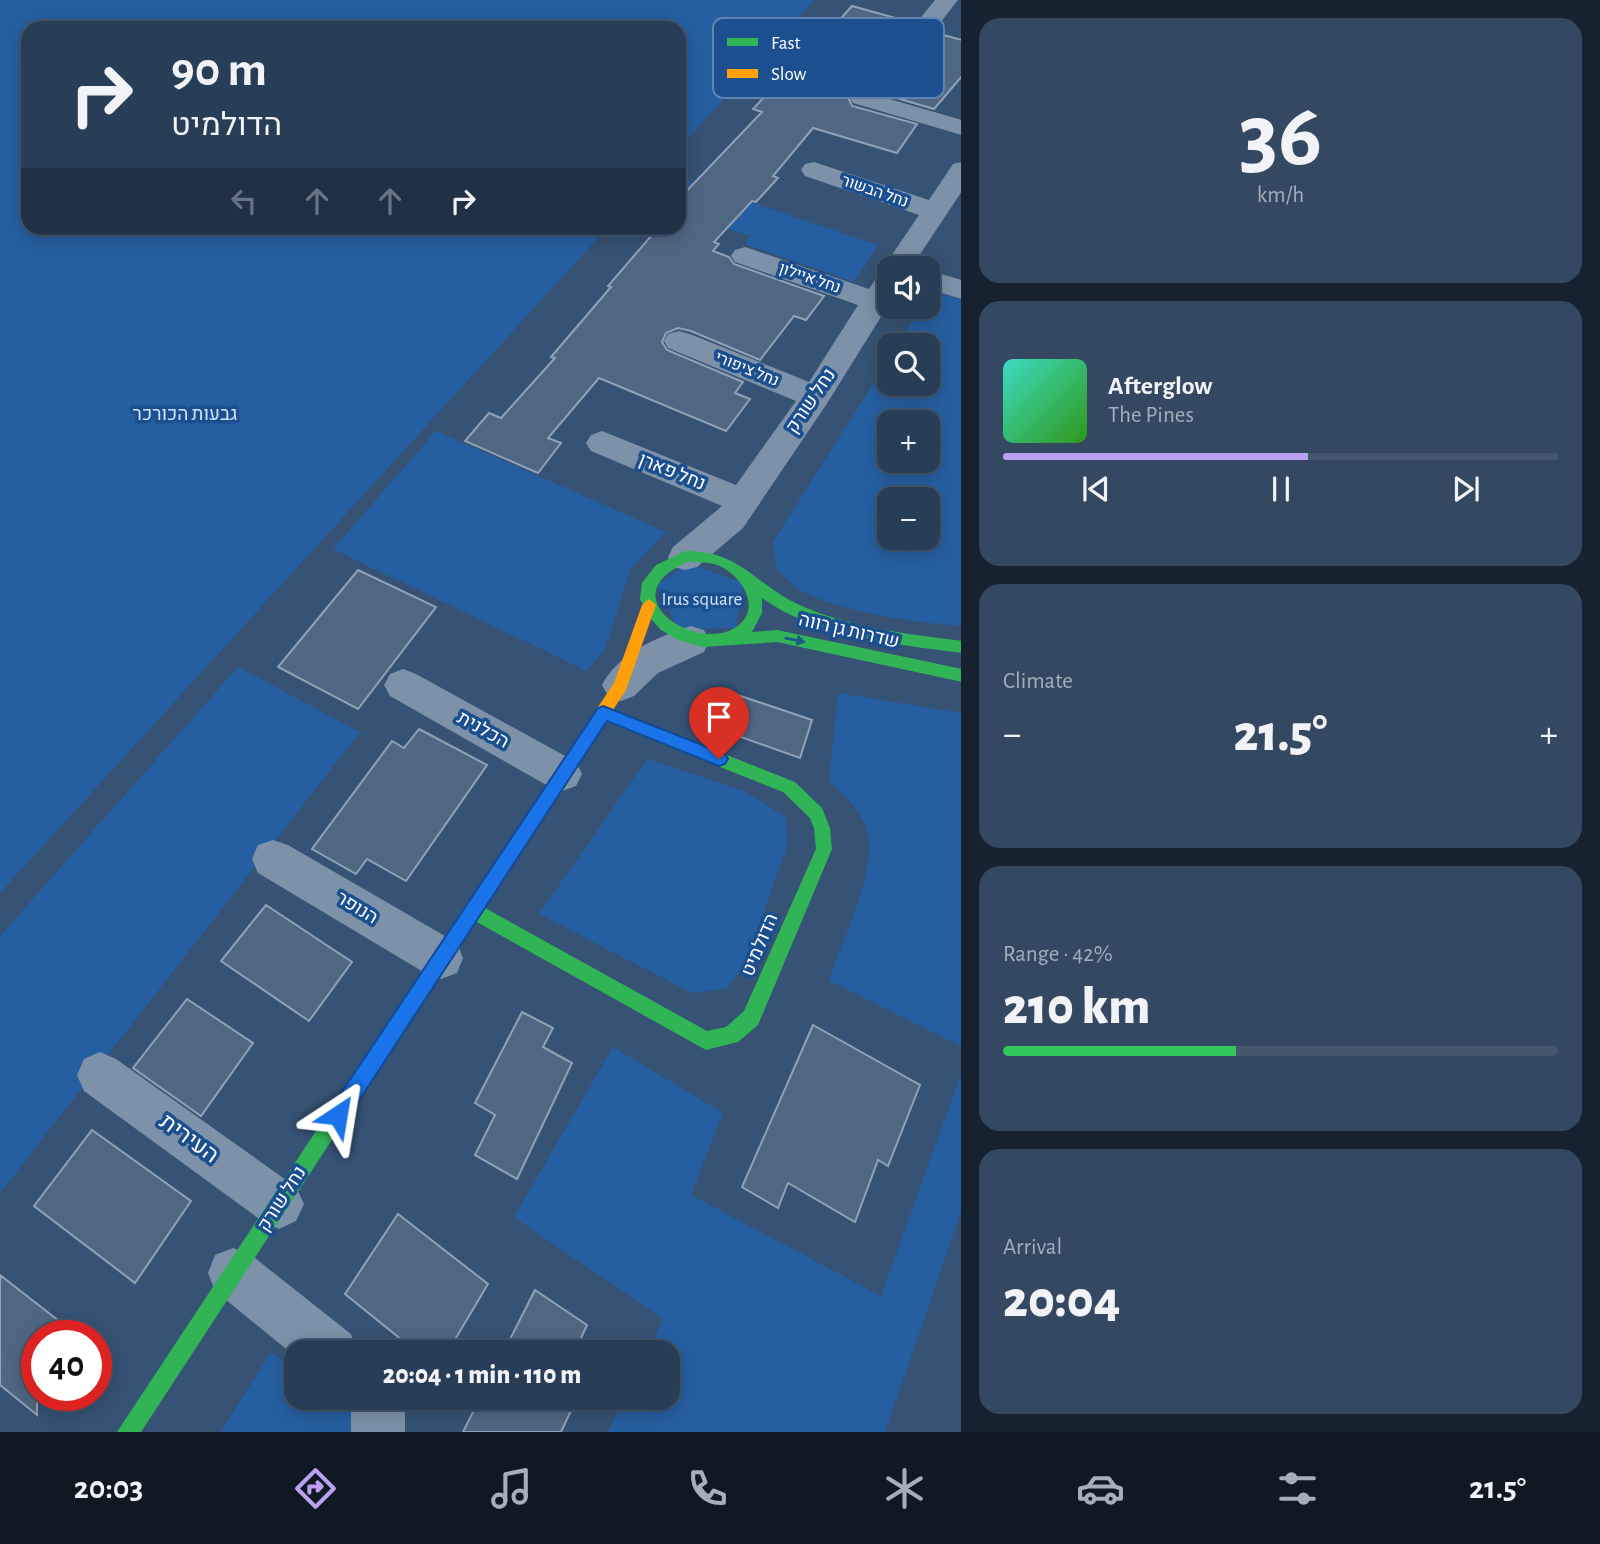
<!DOCTYPE html>
<html lang="en">
<head>
<meta charset="utf-8">
<style>
  :root { --surface:#283e57; --page:#344961; --text:#f1f3f6; --muted:#a5aeba; --line:#44576d; --accent:#bca0f2 }
  body { margin:0; font-family:"Alegreya Sans",Heebo,sans-serif; background:var(--page); color:var(--text); height:100vh; display:flex; flex-direction:column; font-size:26px; white-space:nowrap }
  * { box-sizing:border-box; margin:0 }
  p { font-size:23px; color:var(--muted) }
  .icon { flex:none; width:38px; height:38px; fill:none; stroke:currentColor; stroke-width:2; stroke-linecap:round; stroke-linejoin:round }
  .map { position:relative; flex:1; overflow:hidden }
  .side { display:flex; flex-direction:column; gap:18px; padding:18px; background:#162230; width:639px }
  .side>* { flex:none }
  .hud { position:absolute; left:21px; top:21px; width:665px; height:214px; border-radius:21px; box-shadow:0 4px 18px #0003,0 0 0 2px var(--line); background:#283e57; color:var(--text); overflow:hidden }
  .buttons { position:absolute; left:877px; top:256px; display:grid; gap:14px }
  .buttons a { display:grid; place-items:center; width:63px; height:63px; border-radius:14px; background:var(--surface); box-shadow:0 4px 18px #0003,0 0 0 2px var(--line); font-size:35px }
  .speed { position:absolute; left:21px; top:1320px; display:flex; gap:14px; font-size:35px; font-weight:700; text-align:center }
  .speed>* { display:grid; place-content:center; width:91px; height:91px; border-radius:50%; background:var(--surface); box-shadow:0 4px 18px #0003,0 0 0 2px var(--line); line-height:1 }
  .speed .limit { border:10px solid #d22; background:#fff; color:#111 }
  .pin { position:absolute; display:grid; place-items:center; width:60px; height:60px; color:#fff; margin:-72px -30px; border-radius:50% 50% 50% 0; rotate:-45deg; box-shadow:0 0 7px #0007 }
  .pin .icon { rotate:45deg }
  .me { position:absolute; width:77px; margin:-38px; rotate:33deg; stroke-linejoin:round; filter:drop-shadow(0 0 5px #0008) }
  .turn { display:flex; align-items:center; gap:24px; height:147px; padding:0 35px; font-size:32px }
  .turn .icon { width:91px; height:91px; stroke-width:2.5 }
  .turn b { display:block; font-size:49px; line-height:60px }
  .lanes { display:flex; align-items:center; height:66px; padding:0 35px; background:#0003; justify-content:center; gap:35px; direction:ltr }
  .lanes .off { opacity:.35 }
  .big { font-size:52px; font-weight:800; line-height:1.1 }
  .side .widget { flex:1; display:flex; flex-direction:column; justify-content:center; gap:10px; min-width:0; padding:0 24px; border-radius:21px; background:var(--page) }
  .side .dial { align-items:center; gap:0 }
  .dial b { font-size:91px; line-height:1 }
  .song { display:flex; align-items:center; gap:21px }
  .cover { width:84px; height:84px; border-radius:10px; background:linear-gradient(135deg,hsl(170 70% 55%),hsl(110 70% 35%)) }
  .played { height:7px; border-radius:4px; background:linear-gradient(90deg,var(--accent) 55%,var(--line) 55%) }
  .keys { display:flex; justify-content:space-around; direction:ltr }
  .heat { display:flex; justify-content:space-between; align-items:center; font-size:38px; direction:ltr }
  .charge { height:10px; border-radius:5px; background:linear-gradient(90deg,#34c759 42%,var(--line) 0) }
  .trip { position:absolute; left:284px; top:1340px; width:396px; height:70px; border-radius:21px; background:var(--surface); box-shadow:0 4px 18px #0003,0 0 0 2px var(--line); font-weight:800; line-height:70px; text-align:center }
  .dock { display:flex; height:112px; justify-content:space-around; align-items:center; background:#101923; color:var(--muted) }
  .dock .icon { width:49px; height:49px }
  .dock .active { color:var(--accent) }
  .dock b { font-size:32px; color:var(--text) }
  main { display:flex; flex:1; min-height:0 }
  .map>svg:first-child { display:block }
</style>
</head>
<body>
<main>
<div class="map">
<svg width="962" height="1432" viewBox="0 0 962 1432">
  <rect width="100%" height="100%" fill="#365274"/>
  <path fill="#265fa1" fill-rule="evenodd" d="M0,0h814l-135,148v-120h-651v200h579l-607,665z
    M679,178l199,67 -24,37 -109,-38 5,-8 -71,-24z
    M932,290l29,10v326c-46,-4 -118,-13 -159,-35 -9,-5 -17,-14 -25,-21l-4,-28 116,-183v24h39v-38h-30l24,-39h6v-8zM889,422h39v38h-39zM889,499h39v38h-39z
    M436,431l230,101 -35,36 -26,81 -18,22 -254,-122z
    M688,563l55,20 -7,45 -58,1 -21,-44z
    M238,667l122,65 -360,461v-257z
    M838,693l123,20v333l-132,-66c14,-40 41,-94 40,-137 0,-24 -23,-48 -40,-62z
    M647,759l97,32 42,26 1,30 -43,119 -18,23 -34,4 -153,-79z
    M613,1047l110,66 -32,82 190,101 80,-222v138l-76,220h-277l17,-34h42v-45h-20l16,-34 -149,-102z
    M271,1352l25,18v28h36l32,25 -6,9h-137z"/>
  <path fill="#506783" stroke="#92a2b6" stroke-width="2" d="M852,6l51,14 -2,3 10,3 -13,16 7,8 18,-1 13,-16 26,7v36l-28,33 -71,-21 -11,2 -4,7 4,9 65,18 -20,29 -84,-25 -40,48 5,2 -22,24 -4,-1 -38,41 5,2 -6,7 16,6 5,7 90,32 -18,24 -12,-4 -34,44 -69,-29 -13,-3 -12,5 -4,9 5,8 76,32 -8,11 15,6 -24,32 -127,-53 -51,60 13,5 -23,30 -73,-32 24,-28 12,5 54,-60 -4,-1 60,-70 -3,-1 50,-58h21v-29l83,-87 -9,-3 35,-37 4,1z
    M358,570l78,37 -78,102 -80,-42z
    M720,689l92,31 -12,38 -93,-33z
    M419,729l68,36 -81,116 -39,-22 -11,15 -44,-25 80,-108 12,7z
    M266,905l86,57 -43,59 -88,-60z
    M187,999l66,44 -52,73 -68,-48z
    M522,1012l31,16 -10,19 29,16 -55,116 -42,-24 20,-40 -20,-12z
    M813,1025l107,60 -32,81 -10,-6 -23,62 -67,-39 -10,25 -36,-21z
    M92,1130l99,71 -56,82 -101,-77z
    M398,1214l90,70 -41,69h-29l-73,-59z
    M0,1275l77,60h-40v80l-37,-30z
    M535,1290l52,35 -13,28h-71z
    M480,1398h89l6,4 -14,30h-98z"/>
  <g fill="none" stroke-linecap="round" stroke-linejoin="round">
    <path fill="#7d92a8" fill-rule="evenodd" d="M935,0h23l-37,47h-16l-4,-5z
      M862,91l100,29v15l-109,-32 -3,-5 3,-5z
      M814,162l115,38 24,-36 9,-2v29l-51,77h-22v36l-63,101 -83,123 -46,39 -12,3 -12,-3 -5,-10 5,-10 49,-41 -131,-55 -5,-8 5,-8 11,-4 134,54 60,-84 -128,-53 -4,-7 4,-7 11,-3 11,3 119,48 49,-77 -123,-43 -4,-6 4,-6 10,-3 124,42 10,-15 6,-2 -2,-4 36,-53 -114,-39 -4,-6 4,-6z
      M928,270l34,10v19l-34,-10z
      M691,626l13,4 5,11 -5,11 -46,21 -24,23 -13,5 -13,-5 -6,-11c17,-33 56,-48 89,-59z
      M403,669l13,5 160,88 6,12 -6,12 -14,5 -14,-5 -158,-90 -6,-11 6,-11z
      M273,840l15,5 169,98 6,15 -6,15 -16,6 -16,-6 -167,-100 -6,-14 6,-14z
      M100,1052l16,7 180,128 8,17 -8,17 -17,8 -17,-8 -178,-130 -7,-16 7,-16z
      M233,1248l18,7 100,79 7,19h-62v4l-81,-66 -7,-18 7,-18z
      M351,1398h54v34h-54z"/>
    <path fill="#30b455" fill-rule="evenodd" d="M685,551c59,0 69,35 119,56 49,21 104,27 158,34v12c-66,-9 -145,-15 -200,-55v15l-10,19 25,-2 185,39v13l-185,-40 -74,5 -25,-7 -17,-10 -12,-13 -9,-18 2,-16 14,-18zM687,562c9,0 19,0 27,2 22,6 47,37 28,58 -35,38 -138,-23 -55,-60z
      M603,706l192,76 27,26 8,20 2,21 -74,176 -20,17 -32,8 -231,-129 -334,511h-24l349,-528 6,-2 6,2 229,127 19,-4 18,-16 72,-162 -2,-21 -4,-10 -27,-26 -186,-74 -2,-5 2,-5z"/>
    <path fill="#ff9f0a" fill-rule="evenodd" d="M649,599l7,6 -30,85 -148,227 -6,2 -6,-2 -3,-6 3,-6 148,-222 28,-78z"/>
  </g>
  <defs><path id="oneway-solid" d="M-6-.8H1V-3.2L6.5 0L1 3.2V.8H-6Z" transform="scale(1.75)"/></defs>
  <use fill="#1d5989" href="#oneway-solid" transform="translate(795 640) rotate(11)"/>
  <path fill="#1a73e8" stroke="#114b97" stroke-width="2" d="M603,706l122,48 3,5 -3,5 -6,2 -112,-45 -262,401 -7,3 -7,-3 -3,-7 3,-7 267,-400z"/>
  <g text-anchor="middle" dominant-baseline="central" stroke-width="7" stroke-linejoin="round" paint-order="stroke">
    <g font-size="16" fill="#fff" stroke="#1b4f8f">
      <text transform="translate(875 191) rotate(19)">נחל הבשור</text>
      <text transform="translate(810 278) rotate(19)">נחל איילון</text>
      <text transform="translate(747 369) rotate(22)">נחל ציפורי</text>
    </g>
    <g font-size="19" fill="#fff" stroke="#1b4f8f">
      <text transform="translate(811 401) rotate(-56)">נחל שורק</text>
      <text transform="translate(672 472) rotate(22)">נחל פארן</text>
      <text transform="translate(849 631) rotate(13)">שדרות גן רווה</text>
      <text transform="translate(483 730) rotate(29)">הכלנית</text>
      <text transform="translate(357 908) rotate(31)">הנופר</text>
      <text transform="translate(760 945) rotate(-67)">הדולמיט</text>
      <text transform="translate(282 1199) rotate(-57)">נחל שורק</text>
    </g>
    <g font-size="19" fill="#cfe3fa" stroke="#1b4f8f">
      <text x="185" y="414">גבעות הכורכר</text>
      <text x="702" y="599">Irus square</text>
    </g>
    <g font-size="23" fill="#fff" stroke="#1b4f8f">
      <text transform="translate(189 1139) rotate(36)">העירית</text>
    </g>
  </g>
  <rect x="713" y="18" width="231" height="80" rx="10" fill="#1b4f8f" stroke="#5f84b1" stroke-width="2"/>
  <rect x="727" y="38" width="31" height="8" fill="#30b455"/>
  <rect x="727" y="69" width="31" height="9" fill="#ff9f0a"/>
  <g font-size="19" fill="#fff">
    <text x="771" y="49">Fast</text>
    <text x="771" y="80">Slow</text>
  </g>
</svg>
<div class="buttons">
<a><svg class="icon" aria-label="sound" viewBox="0 0 24 24"><path d="M4 9h4l5-4v14l-5-4H4zM17 9q2 3 0 6"/></svg></a>
<a><svg class="icon" aria-label="search" viewBox="0 0 24 24"><circle cx="10" cy="10" r="6"/><path d="M15 15l6 6"/></svg></a>
<a>+</a>
<a>−</a>
</div>
<div class="speed"><div class="limit">40</div></div>
<div class="pin" style="left:719px;top:759px;background:#d93025"><svg class="icon" aria-label="arrive" viewBox="0 0 24 24"><path d="M6 21V4h12l-3 4 3 4H6"/></svg></div>
<svg class="me" style="left:338px;top:1115px" viewBox="-20 -20 40 40"><path d="M0-17L14 15 0 8-14 15z" fill="#1a73e8" stroke="#fff" stroke-width="4"/></svg>
<div class="trip">20:04 · 1 min · 110 m</div>
<div class="hud">
<div class="turn"><svg class="icon" aria-label="right" viewBox="0 0 24 24"><path d="M7 20v-9h11M14 6l5 5-5 5"/></svg><div><b>90 m</b>הדולמיט</div></div>
<div class="lanes"><svg class="icon off" aria-label="left" viewBox="0 0 24 24"><path d="M17 20v-9H6M10 6l-5 5 5 5"/></svg><svg class="icon off" aria-label="ahead" viewBox="0 0 24 24"><path d="M12 20V5M6 11l6-6 6 6"/></svg><svg class="icon off" aria-label="ahead" viewBox="0 0 24 24"><path d="M12 20V5M6 11l6-6 6 6"/></svg><svg class="icon" aria-label="right" viewBox="0 0 24 24"><path d="M7 20v-9h11M14 6l5 5-5 5"/></svg></div>
</div>
</div>
<section class="side">
<div class="widget dial"><b>36</b><p>km/h</p></div>
<div class="widget">
<div class="song"><i class="cover"></i><div><b>Afterglow</b><p>The Pines</p></div></div>
<div class="played"></div>
<div class="keys"><svg class="icon" aria-label="previous" viewBox="0 0 24 24"><path d="M18 5L8 12l10 7zM5 5v14"/></svg><svg class="icon" aria-label="pause" viewBox="0 0 24 24"><path d="M8 5v14M16 5v14"/></svg><svg class="icon" aria-label="next" viewBox="0 0 24 24"><path d="M6 5l10 7-10 7zM19 5v14"/></svg></div>
</div>
<div class="widget"><p>Climate</p>
<div class="heat"><a>−</a><b class="big">21.5°</b><a>+</a></div>
</div>
<div class="widget"><p>Range · 42%</p><b class="big">210 km</b><div class="charge"></div></div>
<div class="widget"><p>Arrival</p><b class="big">20:04</b></div>
</section>
</main>
<nav class="dock">
<b>20:03</b>
<svg class="icon active" aria-label="directions" viewBox="0 0 24 24"><path d="M12 3l9 9-9 9-9-9zM9 14v-3h6M13 9l2 2-2 2"/></svg>
<svg class="icon" aria-label="music" viewBox="0 0 24 24"><path d="M9 18V5l10-2v13"/><circle cx="6" cy="18" r="3"/><circle cx="16" cy="16" r="3"/></svg>
<svg class="icon" aria-label="phone" viewBox="0 0 24 24"><path d="M5 4h4l2 5-3 2q2 4 5 5l2-3 5 2v4C11 20 4 13 5 4z"/></svg>
<svg class="icon" aria-label="climate" viewBox="0 0 24 24"><path d="M12 3v18M4 7l16 10M4 17L20 7"/></svg>
<svg class="icon" aria-label="car" viewBox="0 0 24 24"><path d="M5 17H2v-5l4-1 3-4h7l3 4 3 1v5h-3M9 17h6M6 11h13"/><circle cx="7" cy="17" r="2"/><circle cx="17" cy="17" r="2"/></svg>
<svg class="icon" aria-label="filters" viewBox="0 0 24 24"><path d="M4 7h16M4 17h16"/><circle cx="9" cy="7" r="2"/><circle cx="15" cy="17" r="2"/></svg>
<b>21.5°</b>
</nav>
</body>
</html>
